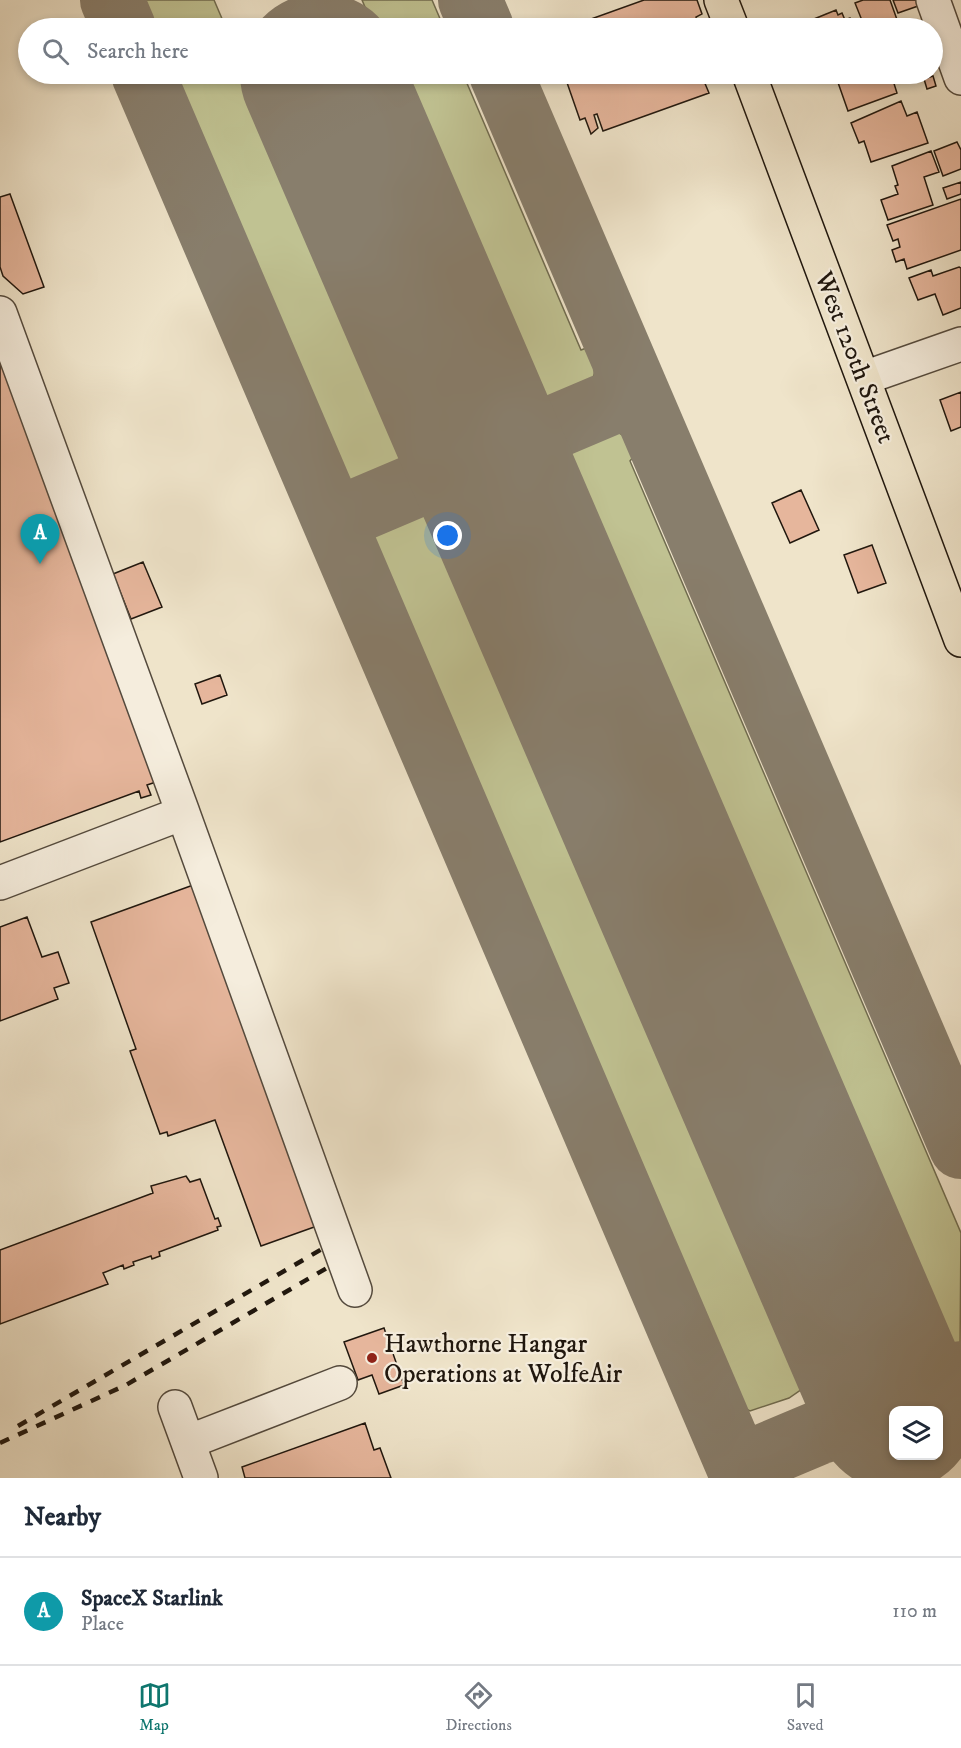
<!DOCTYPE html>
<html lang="en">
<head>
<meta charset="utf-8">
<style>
	:root { --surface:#fff; --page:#f2f2f3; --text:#1f2937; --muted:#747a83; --line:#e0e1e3; --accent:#0f766e }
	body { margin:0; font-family:"IM FELL DW Pica",serif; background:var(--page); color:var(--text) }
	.controls { position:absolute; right:18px; bottom:18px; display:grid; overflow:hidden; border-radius:12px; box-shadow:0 3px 9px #0003 }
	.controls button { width:54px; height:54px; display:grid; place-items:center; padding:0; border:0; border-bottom:2px solid var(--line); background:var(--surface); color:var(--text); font:30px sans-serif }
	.you { position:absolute; left:448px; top:536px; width:21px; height:21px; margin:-15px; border:4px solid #fff; border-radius:50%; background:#1a73e8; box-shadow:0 0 0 9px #1a73e833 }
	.badge { display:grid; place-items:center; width:39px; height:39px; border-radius:50%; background:var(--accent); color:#fff; font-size:20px; font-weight:700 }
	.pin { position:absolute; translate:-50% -50px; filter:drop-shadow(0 2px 3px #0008) }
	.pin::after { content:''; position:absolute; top:32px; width:21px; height:18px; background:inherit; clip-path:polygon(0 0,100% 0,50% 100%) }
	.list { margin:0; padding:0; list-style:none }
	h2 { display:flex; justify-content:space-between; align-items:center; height:78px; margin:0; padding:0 24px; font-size:26px }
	h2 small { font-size:20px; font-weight:400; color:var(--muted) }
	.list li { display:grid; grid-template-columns:39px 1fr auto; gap:18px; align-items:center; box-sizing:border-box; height:108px; padding:0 24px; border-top:2px solid var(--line) }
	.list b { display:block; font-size:22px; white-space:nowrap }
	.list p { margin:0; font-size:20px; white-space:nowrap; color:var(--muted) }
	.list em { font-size:20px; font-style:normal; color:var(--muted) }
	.icon { flex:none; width:33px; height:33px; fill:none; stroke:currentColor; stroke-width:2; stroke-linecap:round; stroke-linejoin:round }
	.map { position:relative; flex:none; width:961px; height:1478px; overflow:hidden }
	.search { position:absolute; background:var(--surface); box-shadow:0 3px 9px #0003; left:18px; right:18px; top:18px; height:66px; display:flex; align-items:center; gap:15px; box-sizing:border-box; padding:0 21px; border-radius:33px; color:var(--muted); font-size:22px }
	.sheet { height:186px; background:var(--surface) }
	nav { display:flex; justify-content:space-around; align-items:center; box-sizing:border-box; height:84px; border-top:2px solid var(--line); background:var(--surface); font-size:16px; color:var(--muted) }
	nav a { display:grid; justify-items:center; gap:3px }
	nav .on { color:var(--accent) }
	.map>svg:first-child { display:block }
	.green { fill:#c0c292; stroke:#706c50; stroke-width:1.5 }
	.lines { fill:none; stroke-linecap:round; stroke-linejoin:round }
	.taxiway { stroke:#887e6c; stroke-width:64 }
	.runway { stroke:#887e6c; stroke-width:162 }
	.building { fill:#e6b69c; stroke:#20170e; stroke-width:1.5 }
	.minor-casing { stroke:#544a3d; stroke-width:36 }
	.major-casing { stroke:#20170e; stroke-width:36 }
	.minor { stroke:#f5eddd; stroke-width:33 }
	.major { stroke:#efe4ca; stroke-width:33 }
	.rail { stroke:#20170e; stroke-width:4.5; stroke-dasharray:10 10; stroke-linecap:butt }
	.poi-dot { fill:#8f2418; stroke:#f5eddd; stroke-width:2 }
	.labels { text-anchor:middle; stroke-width:4.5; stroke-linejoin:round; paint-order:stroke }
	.street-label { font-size:26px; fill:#20170e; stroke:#f5eddd }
	.poi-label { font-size:26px; fill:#20170e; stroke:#f5eddd; text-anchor:start }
</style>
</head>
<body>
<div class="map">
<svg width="961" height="1478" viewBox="0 0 961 1478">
	<rect width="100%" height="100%" fill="#efe4ca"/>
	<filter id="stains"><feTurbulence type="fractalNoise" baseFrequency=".00333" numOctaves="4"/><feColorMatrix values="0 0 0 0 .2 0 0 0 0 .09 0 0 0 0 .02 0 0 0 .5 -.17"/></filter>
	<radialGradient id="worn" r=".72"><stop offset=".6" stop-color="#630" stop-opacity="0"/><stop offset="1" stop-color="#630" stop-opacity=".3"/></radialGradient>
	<path class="green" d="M135,0H214L226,28H147Z
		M362,0H432L444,28H374Z
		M166,74H245L405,450L404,461L397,468L355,485L339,476Z
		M393,74H463L581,350L589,347C603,375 592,386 568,398C550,406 525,417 516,392L527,387Z
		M609,430C624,432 630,441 636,454L630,461L961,1233L960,1351L944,1354L927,1347L925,1340L935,1336L564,470L552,474C546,443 586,435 609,430Z
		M417,511L431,515L440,524L801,1367L804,1378L802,1389L789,1398L750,1411L742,1407L733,1396L372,552L370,544L376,529Z"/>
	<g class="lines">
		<path class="taxiway" d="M112,0L124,28
			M470,0L482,28
			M143,74L743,1478
			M501,74L961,1147
			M437,476C463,456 467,429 460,397
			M514,522C502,475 500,450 549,429
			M342,539L347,520L356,511L613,402C627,391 627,378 624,362
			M824,1431C866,1413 870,1389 868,1346
			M748,1478L751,1467L761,1457L961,1373"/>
		<path class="runway" d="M321,74L896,1410"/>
	</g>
	<path class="building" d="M644,0H697L702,14L696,17L700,28H566Z
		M863,0H890L900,28H865L855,3Z
		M893,0H919L921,5L898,13Z
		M836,10L838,15L842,13L845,20L850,18L854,28H818L814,19Z
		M564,74H701L709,93L603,131L597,114L594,115L598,128L591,134L585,118L580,120Z
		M835,74H873L875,79L891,74L897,93L848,111Z
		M933,76L936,86L927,89L924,79Z
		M901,101L907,116L917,112L928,143L871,162L864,141L859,143L851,123Z
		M957,142L961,150V169L943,176L934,151Z
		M931,151L939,172L924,177L933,205L888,220L881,200L898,194L895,186L898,185L892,166Z
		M961,182V194L947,199L943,188Z
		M10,194L44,287L23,294L3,276L0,267V197Z
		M961,199V250L907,269L904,259L896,262L892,250L900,247L898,239L893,241L887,225Z
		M959,267L961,268V308L943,315L935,294L918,300L909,278L931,270L933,276Z
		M0,347L159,781L147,785L151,795L141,798L139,791L0,842Z
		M961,392V427L951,431L940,400Z
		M801,490L819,530L790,543L772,503Z
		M872,545L886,583L858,593L844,555Z
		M143,562L162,607L131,619L113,574Z
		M220,675L227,695L202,704L195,684Z
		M196,884L317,1226L261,1246L215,1120L168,1136L167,1132L160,1134L130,1051L136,1049L91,922Z
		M27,917L42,957L58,952L69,983L54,988L58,999L0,1021V927Z
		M186,1176L190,1182L200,1179L215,1219L218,1218L221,1226L217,1227L218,1230L159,1252L160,1256L152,1259L151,1256L133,1262L134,1265L124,1269L123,1265L103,1273L108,1284L0,1324V1250L153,1193L151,1186Z
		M384,1328L404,1385L379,1394L372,1375L358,1380L344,1342Z
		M365,1423L374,1450L380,1448L391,1478H245L242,1467Z"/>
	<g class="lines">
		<g class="minor-casing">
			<path id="minor" d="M933,0L961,78
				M0,313L183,813L0,883
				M864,378L961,344
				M183,813L355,1290
				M175,1407L201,1478
				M188,1442L340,1383"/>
		</g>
		<g class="major-casing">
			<path id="major" d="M721,0L732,28
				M749,74L961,640"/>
		</g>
		<use href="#minor" class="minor"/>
		<use href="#major" class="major"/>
		<path class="rail" d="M18,1426L322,1249
			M0,1443L126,1385L332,1265"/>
	</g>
	<circle class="poi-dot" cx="372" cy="1358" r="6"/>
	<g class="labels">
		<g class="street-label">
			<text transform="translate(856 357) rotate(69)" y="9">West 120th Street</text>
		</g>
		<g class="poi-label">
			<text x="384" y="1352">Hawthorne Hangar<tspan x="384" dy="30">Operations at WolfeAir</tspan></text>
		</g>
	</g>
	<rect width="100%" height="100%" filter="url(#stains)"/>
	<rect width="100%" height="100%" fill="url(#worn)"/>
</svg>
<div class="controls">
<button><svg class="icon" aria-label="layers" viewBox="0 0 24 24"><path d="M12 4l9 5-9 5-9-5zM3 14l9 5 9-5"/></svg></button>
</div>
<div class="you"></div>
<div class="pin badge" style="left:40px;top:564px;background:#0f9aa8">A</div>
<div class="search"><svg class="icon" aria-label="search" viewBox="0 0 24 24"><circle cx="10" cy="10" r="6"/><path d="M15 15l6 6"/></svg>Search here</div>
</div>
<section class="sheet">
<h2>Nearby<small></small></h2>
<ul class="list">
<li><span class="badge" style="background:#0f9aa8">A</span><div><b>SpaceX Starlink</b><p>Place</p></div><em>110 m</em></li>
</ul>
</section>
<nav>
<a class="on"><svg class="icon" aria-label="map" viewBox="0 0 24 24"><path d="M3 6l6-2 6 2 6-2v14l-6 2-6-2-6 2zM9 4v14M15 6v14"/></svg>Map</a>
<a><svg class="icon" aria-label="directions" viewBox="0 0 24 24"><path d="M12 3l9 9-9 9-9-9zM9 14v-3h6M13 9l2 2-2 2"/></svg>Directions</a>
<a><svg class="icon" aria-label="saved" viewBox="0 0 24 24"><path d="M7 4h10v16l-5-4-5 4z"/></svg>Saved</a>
</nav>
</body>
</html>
